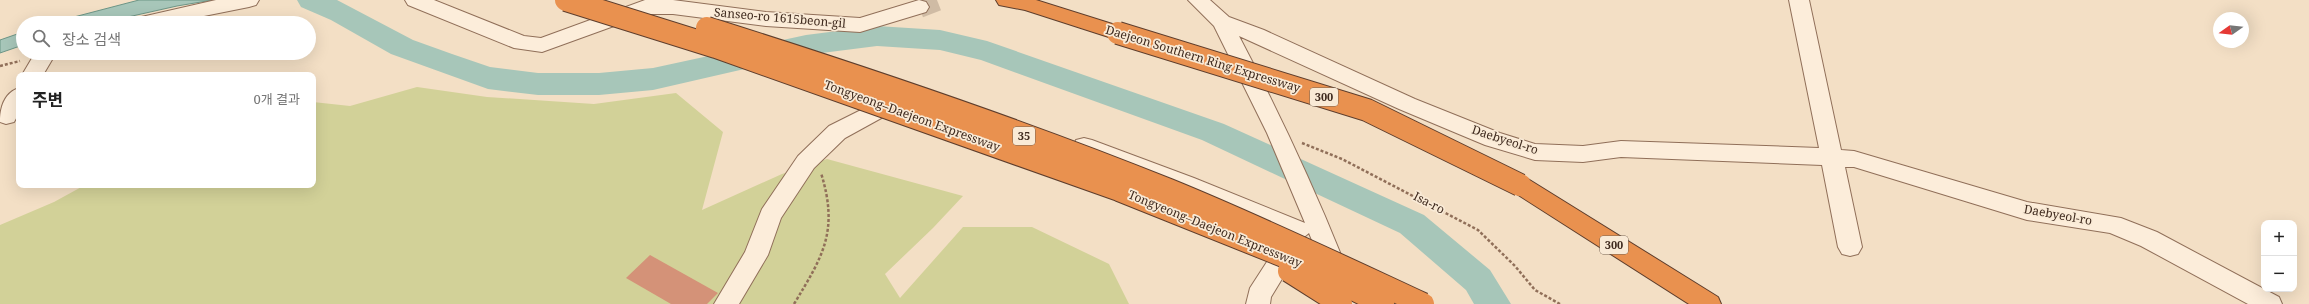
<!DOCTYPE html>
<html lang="ko">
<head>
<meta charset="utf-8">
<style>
	:root { --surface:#fff; --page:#f2f2f2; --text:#222; --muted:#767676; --line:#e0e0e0 }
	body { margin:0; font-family:"Noto Serif","Noto Sans KR",serif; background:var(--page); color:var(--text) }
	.controls { position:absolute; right:12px; bottom:12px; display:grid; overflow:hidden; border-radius:8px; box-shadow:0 4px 16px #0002 }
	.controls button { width:36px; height:36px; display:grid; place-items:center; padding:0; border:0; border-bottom:1px solid var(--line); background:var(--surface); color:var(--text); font:20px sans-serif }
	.compass { position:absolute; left:2213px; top:12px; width:36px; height:36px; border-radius:50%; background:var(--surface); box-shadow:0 4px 16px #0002; rotate:255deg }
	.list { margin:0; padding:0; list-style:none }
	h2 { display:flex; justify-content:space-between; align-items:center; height:52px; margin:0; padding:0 16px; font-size:17px }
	h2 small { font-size:13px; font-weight:400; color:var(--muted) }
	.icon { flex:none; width:22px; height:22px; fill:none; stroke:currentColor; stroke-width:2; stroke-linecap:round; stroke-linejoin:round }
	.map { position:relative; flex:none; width:2309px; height:304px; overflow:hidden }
	.search { position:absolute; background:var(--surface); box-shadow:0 4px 16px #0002; left:16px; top:16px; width:300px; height:44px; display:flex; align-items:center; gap:10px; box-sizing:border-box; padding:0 14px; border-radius:22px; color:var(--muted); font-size:15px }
	.panel { position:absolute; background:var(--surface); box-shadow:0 4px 16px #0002; left:16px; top:72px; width:300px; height:116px; border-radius:8px }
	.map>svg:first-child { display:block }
	.green { fill:#d2d198 }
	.water { fill:#a7c6b9; stroke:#6d9586 }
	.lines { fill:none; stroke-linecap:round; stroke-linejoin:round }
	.river { fill:#a7c6b9; fill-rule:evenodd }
	.building { fill:#d49278 }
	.minor-tunnel { stroke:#cfbba4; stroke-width:22; stroke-dasharray:22 11; stroke-linecap:butt }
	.minor-casing { stroke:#906f59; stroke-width:2 }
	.highway-casing { stroke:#5e3e2d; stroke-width:2 }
	.path { stroke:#906f59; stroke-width:2.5; stroke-dasharray:3 2; stroke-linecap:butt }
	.minor { fill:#fcedda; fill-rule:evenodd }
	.highway { fill:#e9914f; fill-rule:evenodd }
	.highway-bridge-casing { stroke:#5e3e2d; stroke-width:24; stroke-linecap:butt }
	.highway-bridge { stroke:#e9914f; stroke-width:22 }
	.labels { text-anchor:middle; stroke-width:3.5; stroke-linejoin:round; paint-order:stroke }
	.shield { fill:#f9ead6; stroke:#776455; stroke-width:1 }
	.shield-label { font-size:11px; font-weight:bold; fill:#3f2a1e }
	.street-label { font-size:12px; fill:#3f2a1e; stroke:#f9ead6 }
</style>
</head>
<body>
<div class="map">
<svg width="2309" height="304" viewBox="0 0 2309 304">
	<rect width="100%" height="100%" fill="#f3dfc5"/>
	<path class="green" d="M417,87L487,97L594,104L676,93L723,132L702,210L782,174L827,159L963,196L933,228L885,274L900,298L963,227H1032L1109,264L1129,304H0V225L54,202L85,185H313V102L350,106Z"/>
	<path class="water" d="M139,0H213L177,6L101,23H51Z
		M23,32V45L0,53V40Z"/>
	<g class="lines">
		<path class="river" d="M297,0H337L413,40L452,54L490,67L538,73H599L653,68L806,35L877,26L940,30L987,41L1224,124L1424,215L1490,270L1511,304H1474L1466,290L1400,233L1202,140L981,60L940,50L877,46L806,55L653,90L599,95H538L488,89L391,54L331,20L301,7Z"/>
	</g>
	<path class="building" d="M650,255L718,293L707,304H671L626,278Z"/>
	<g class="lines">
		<path class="minor-tunnel" d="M919,7L937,0"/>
		<g class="minor-casing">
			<path id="minor" d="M216,0H259L256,5L249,7L169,23H134L137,18Z
				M405,0H434L524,36L541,38L645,0H673L766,12L860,18L919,0L926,2L929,7L926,12L860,32L766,26L673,14H647L542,52L514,48L408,5Z
				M1188,0H1210L1229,17L1264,30L1415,99L1500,133L1535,144L1583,146L1621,141L1819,148L1789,0H1809L1841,150L1854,151L2027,202L2121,218L2157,232L2279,297L2282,304H2248L2141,246L2110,233L2027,220L1854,167H1845L1862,247L1858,254L1850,256L1842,254L1838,247L1822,165L1621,157L1583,162L1535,160L1485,145L1399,109L1239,36C1280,114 1317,193 1349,275L1345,282L1337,285L1329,282L1309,233L1303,238L1305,241L1271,297L1270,304H1246L1250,288L1285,234L1178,190L1076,152L1073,146L1076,140L1084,138L1092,140L1194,178L1305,223L1267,133L1214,26Z
				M35,53H56L43,75H22Z
				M19,88V113L14,122L6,124L0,122C0,108 4,93 19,88Z
				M897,92L905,95L908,100L905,105L845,138L814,168L781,218L768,255L739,304H714L745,252L762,209L798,156L829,126Z"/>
		</g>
		<g class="highway-casing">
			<path id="highway" d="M996,0H1036L1125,28L1128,33L1125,38L1118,40L1025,10L999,5Z
				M1520,176L1528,179L1718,297L1721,304H1689L1512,191L1509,185L1512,179Z"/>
		</g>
		<path class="path" d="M0,66L20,61
			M1302,143L1342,159L1478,230L1515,266L1535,290L1560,304
			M794,304C823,256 839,231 821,173"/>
		<use href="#minor" class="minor"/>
		<use href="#highway" class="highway"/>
		<g class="highway-bridge-casing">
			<path id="highway-bridge" d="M566,0L716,47L1119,190L1301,263L1383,304
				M707,28C863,77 1018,129 1169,190C1255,225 1339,265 1423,304
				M1118,33L1367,110L1520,185
				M1289,271L1341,304"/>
		</g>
		<use href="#highway-bridge" class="highway-bridge"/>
	</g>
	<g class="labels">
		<g class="shield">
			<rect x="1310" y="88" width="28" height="18" rx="3"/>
			<rect x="1013" y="127" width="22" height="18" rx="3"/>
			<rect x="1600" y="236" width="28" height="18" rx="3"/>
		</g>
		<g class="shield-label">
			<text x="1324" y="101">300</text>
			<text x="1024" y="140">35</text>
			<text x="1614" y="249">300</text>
		</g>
		<g class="street-label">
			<text transform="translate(780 18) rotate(5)" y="4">Sanseo-ro 1615beon-gil</text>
			<text transform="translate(1203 59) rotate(17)" y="4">Daejeon Southern Ring Expressway</text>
			<text transform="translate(912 116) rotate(20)" y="4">Tongyeong–Daejeon Expressway</text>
			<text transform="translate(1505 140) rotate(18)" y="4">Daebyeol-ro</text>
			<text transform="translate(1429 203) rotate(27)" y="4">Isa-ro</text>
			<text transform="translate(2058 215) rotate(10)" y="4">Daebyeol-ro</text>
			<text transform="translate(1215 229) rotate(22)" y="4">Tongyeong–Daejeon Expressway</text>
		</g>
	</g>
</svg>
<div class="controls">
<button>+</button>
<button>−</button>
</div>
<svg class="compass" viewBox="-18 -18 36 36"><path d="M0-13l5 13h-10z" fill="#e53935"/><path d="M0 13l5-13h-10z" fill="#767676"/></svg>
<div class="search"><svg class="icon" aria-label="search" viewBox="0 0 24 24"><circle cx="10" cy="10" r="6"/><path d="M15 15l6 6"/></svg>장소 검색</div>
<section class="panel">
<h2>주변<small>0개 결과</small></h2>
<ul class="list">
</ul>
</section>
</div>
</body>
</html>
